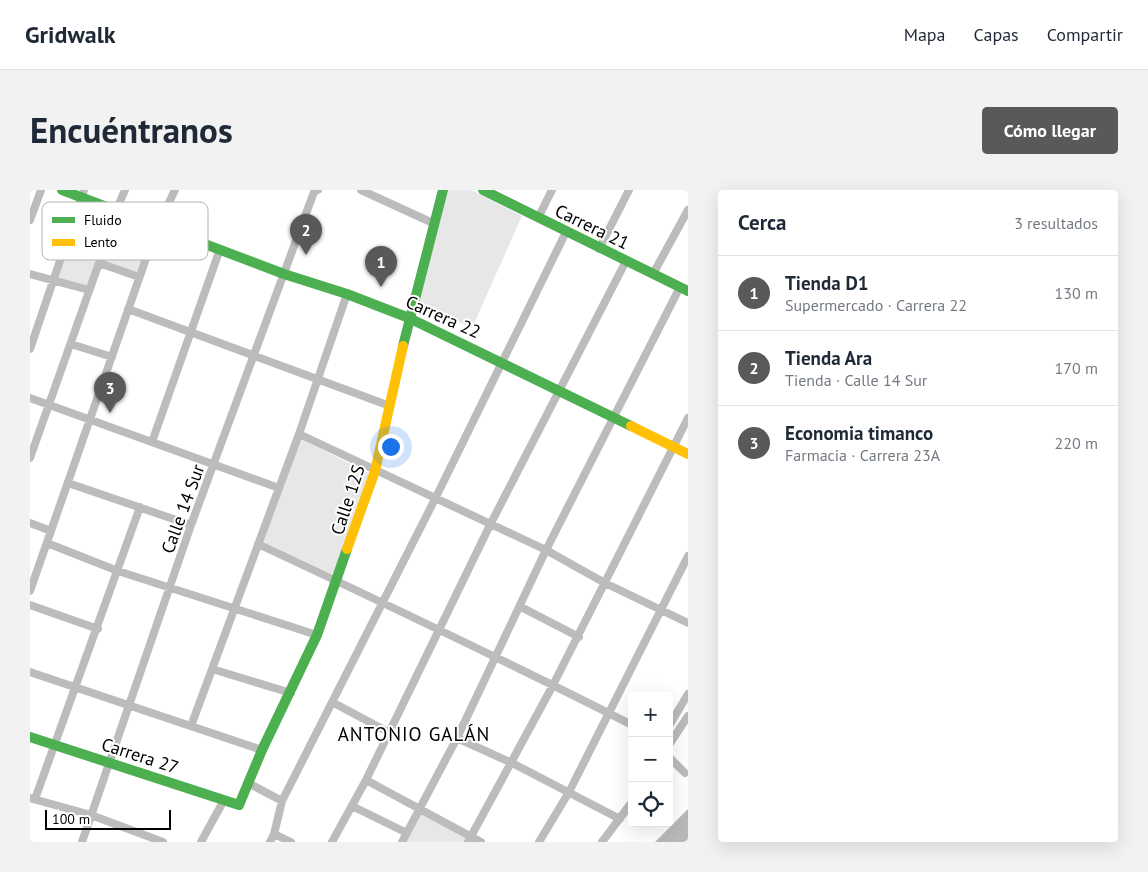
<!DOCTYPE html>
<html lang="es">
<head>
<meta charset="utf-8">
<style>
	:root { --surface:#fff; --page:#f2f2f3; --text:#1f2937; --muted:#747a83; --line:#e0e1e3; --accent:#595959 }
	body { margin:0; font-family:"PT Sans",sans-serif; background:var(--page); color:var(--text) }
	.controls { position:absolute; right:15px; bottom:15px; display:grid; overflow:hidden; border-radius:5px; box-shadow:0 5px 20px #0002 }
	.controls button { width:45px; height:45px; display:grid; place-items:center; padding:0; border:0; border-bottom:1px solid var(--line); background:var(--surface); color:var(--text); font:25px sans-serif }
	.scale { position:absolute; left:15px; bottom:12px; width:126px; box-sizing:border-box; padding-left:5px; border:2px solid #000; border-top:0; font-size:14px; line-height:18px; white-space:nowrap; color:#000; -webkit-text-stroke:4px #fff; paint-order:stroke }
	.you { position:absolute; left:360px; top:256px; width:18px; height:18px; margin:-12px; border:4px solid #fff; border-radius:50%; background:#1a73e8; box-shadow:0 0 0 8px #1a73e833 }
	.badge { display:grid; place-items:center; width:32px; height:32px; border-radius:50%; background:var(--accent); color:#fff; font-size:16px; font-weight:700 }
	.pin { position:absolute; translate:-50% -41px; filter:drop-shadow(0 1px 2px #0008) }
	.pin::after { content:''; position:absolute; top:26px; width:18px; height:15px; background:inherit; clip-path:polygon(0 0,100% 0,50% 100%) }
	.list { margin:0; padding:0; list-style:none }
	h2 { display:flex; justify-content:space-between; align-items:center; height:65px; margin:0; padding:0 20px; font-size:21px }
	h2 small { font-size:16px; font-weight:400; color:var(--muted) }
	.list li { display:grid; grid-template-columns:32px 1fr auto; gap:15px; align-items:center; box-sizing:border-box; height:75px; padding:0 20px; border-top:1px solid var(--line) }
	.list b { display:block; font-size:19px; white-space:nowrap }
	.list p { margin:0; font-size:16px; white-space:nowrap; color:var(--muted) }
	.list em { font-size:16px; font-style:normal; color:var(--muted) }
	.icon { flex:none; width:28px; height:28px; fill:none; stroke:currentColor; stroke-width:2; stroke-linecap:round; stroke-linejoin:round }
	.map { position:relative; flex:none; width:658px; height:652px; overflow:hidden; border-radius:5px }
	header { display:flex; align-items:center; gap:30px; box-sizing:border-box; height:70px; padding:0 25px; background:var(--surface); border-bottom:1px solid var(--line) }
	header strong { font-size:24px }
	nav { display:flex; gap:28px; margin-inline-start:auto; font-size:18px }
	.intro { display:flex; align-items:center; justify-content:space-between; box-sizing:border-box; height:120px; padding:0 30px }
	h1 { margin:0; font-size:35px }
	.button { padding:12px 22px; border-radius:5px; background:var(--accent); color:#fff; font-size:18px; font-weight:700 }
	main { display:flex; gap:30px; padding:0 30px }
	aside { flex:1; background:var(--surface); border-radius:5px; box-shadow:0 5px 20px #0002 }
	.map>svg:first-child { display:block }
	.green { fill:#e7e7e7 }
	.water { fill:#b9b9b9 }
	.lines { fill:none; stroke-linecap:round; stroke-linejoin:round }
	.street { stroke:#bcbcbc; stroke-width:8 }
	.fast { stroke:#4caf50; stroke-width:10 }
	.slow { stroke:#ffc107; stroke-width:10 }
	.labels { text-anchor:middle; stroke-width:4; stroke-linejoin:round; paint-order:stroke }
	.street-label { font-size:18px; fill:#000; stroke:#fff }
	.neighbourhood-label { font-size:19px; letter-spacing:1px; fill:#000; stroke:#fff }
	.key { fill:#fff; stroke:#b2b2b2; stroke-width:1 }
	.key-label { font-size:14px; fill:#000 }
</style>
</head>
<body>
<header>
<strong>Gridwalk</strong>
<nav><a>Mapa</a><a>Capas</a><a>Compartir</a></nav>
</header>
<div class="intro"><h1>Encuéntranos</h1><a class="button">Cómo llegar</a></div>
<main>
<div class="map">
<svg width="658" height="652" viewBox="0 0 658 652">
	<rect width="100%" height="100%" fill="#fff"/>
	<path class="green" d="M419,0H441L492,26L442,138L387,113L415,7Z
		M52,9L124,38L108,85L69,70L58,97L25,89Z
		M270,249L341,284L306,386L233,352Z
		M389,619L440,647L438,652H372Z"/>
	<path class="water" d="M658,619V652H625Z"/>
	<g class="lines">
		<path class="street" d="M331,0L405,34
			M86,21L95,0
			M508,28L522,0
			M0,30L11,0
			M569,59L599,0
			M0,84L59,100
			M623,84L658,20
			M98,119L360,216
			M41,154L82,167
			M0,159L54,0
			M0,208L249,298
			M269,244L516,360L575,393L658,433
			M122,252L190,59
			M0,268L69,73L109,87
			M38,293L161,335
			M0,333L21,341
			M17,353L88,381L287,445
			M228,354C354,413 478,472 602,535
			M0,401L127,37L145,0
			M0,415L68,439
			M491,417L549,447
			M182,479L261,503
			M0,482L232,560
			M302,512L360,543
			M161,536L269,244L317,104
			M639,536L658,504
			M427,548L482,573L590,629
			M639,555L658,526
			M639,567L655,583
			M336,590L451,652
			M220,594L252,611
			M0,608L61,625L133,652
			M5,609L110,317
			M322,616L377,643
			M244,644L261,652
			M52,652L161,335L284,2L288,0
			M171,652L194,610
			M240,652L244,644L252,611L405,309L536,42
			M302,652L336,590L460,335L596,71
			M372,652L427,548L516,360L650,97
			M438,652L522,497L658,228
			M509,652L539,602L658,366
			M572,652L602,612"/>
		<path class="fast" d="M32,0L254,84L317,104L379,128L601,236
			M453,0L658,101
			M373,156L413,0
			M0,547L209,615L232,560L287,445L317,359"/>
		<path class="slow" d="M601,236L658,264
			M317,359L345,281L373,156"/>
	</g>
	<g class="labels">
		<g class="street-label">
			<text transform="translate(562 37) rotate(26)" y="6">Carrera 21</text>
			<text transform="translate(413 127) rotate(24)" y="6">Carrera 22</text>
			<text transform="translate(318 310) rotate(-72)" y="6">Calle 12S</text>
			<text transform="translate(153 319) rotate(-70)" y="6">Calle 14 Sur</text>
			<text transform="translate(110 566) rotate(18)" y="6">Carrera 27</text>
		</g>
		<g class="neighbourhood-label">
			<text x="384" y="551">ANTONIO GALÁN</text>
		</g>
	</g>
	<rect x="12" y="12" width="166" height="58" rx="8" class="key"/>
	<rect x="22" y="27" width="23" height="6" fill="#4caf50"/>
	<rect x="22" y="49" width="23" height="7" fill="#ffc107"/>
	<g class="key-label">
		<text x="54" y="35">Fluido</text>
		<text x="54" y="57">Lento</text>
	</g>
</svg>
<div class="controls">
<button>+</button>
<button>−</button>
<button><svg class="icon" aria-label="locate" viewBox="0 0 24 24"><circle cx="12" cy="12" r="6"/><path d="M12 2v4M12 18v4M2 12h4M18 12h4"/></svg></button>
</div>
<div class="scale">100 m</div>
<div class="you"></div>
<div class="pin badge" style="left:351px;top:97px">1</div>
<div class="pin badge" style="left:276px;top:65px">2</div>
<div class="pin badge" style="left:80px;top:223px">3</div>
</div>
<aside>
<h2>Cerca<small>3 resultados</small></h2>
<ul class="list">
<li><span class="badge">1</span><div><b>Tienda D1</b><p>Supermercado · Carrera 22</p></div><em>130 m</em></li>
<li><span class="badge">2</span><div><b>Tienda Ara</b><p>Tienda · Calle 14 Sur</p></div><em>170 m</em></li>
<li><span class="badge">3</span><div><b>Economia timanco</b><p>Farmacia · Carrera 23A</p></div><em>220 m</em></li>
</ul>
</aside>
</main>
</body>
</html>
